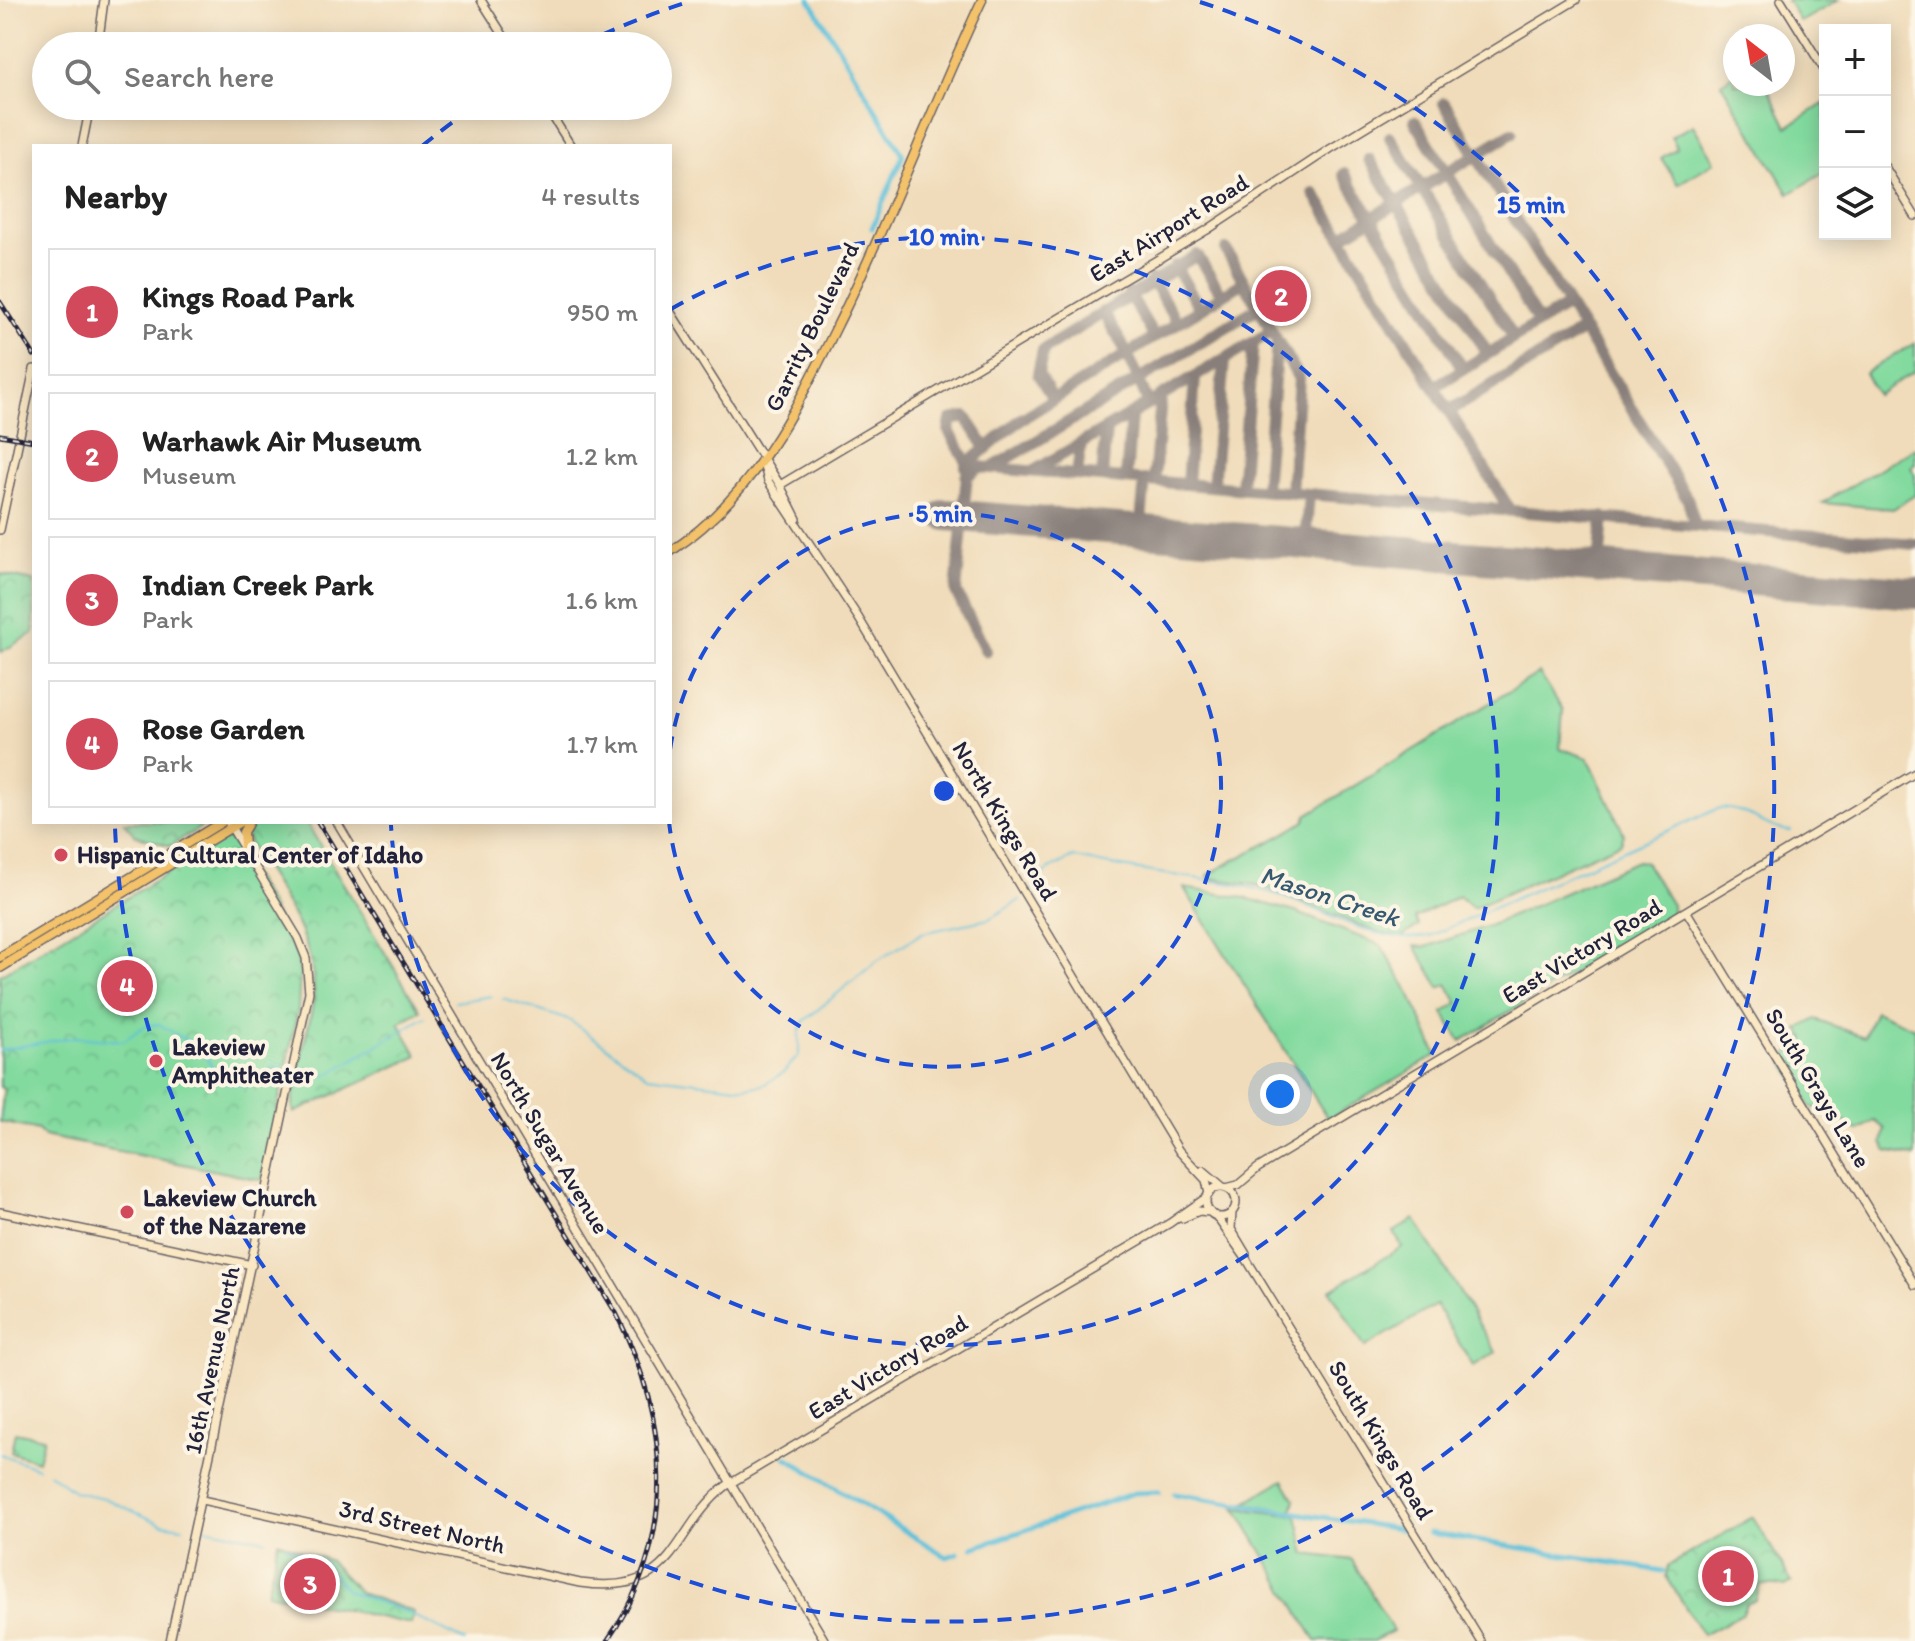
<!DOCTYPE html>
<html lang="en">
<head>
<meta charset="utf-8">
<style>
	:root { --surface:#fff; --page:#f6f6f6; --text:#222; --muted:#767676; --line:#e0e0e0; --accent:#d1495b }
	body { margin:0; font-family:Itim,sans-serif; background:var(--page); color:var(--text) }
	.controls { position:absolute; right:24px; top:24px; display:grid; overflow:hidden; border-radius:0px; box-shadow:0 4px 20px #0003 }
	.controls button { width:72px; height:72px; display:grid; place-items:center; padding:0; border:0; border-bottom:2px solid var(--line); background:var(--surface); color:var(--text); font:40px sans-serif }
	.compass { position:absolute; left:1723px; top:24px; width:72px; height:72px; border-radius:50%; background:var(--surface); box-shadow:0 4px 20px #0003; rotate:329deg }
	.you { position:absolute; left:1280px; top:1094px; width:28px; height:28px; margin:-20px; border:6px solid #fff; border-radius:50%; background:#1a73e8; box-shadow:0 0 0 12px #1a73e833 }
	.badge { display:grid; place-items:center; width:52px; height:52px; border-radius:50%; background:var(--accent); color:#fff; font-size:26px; font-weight:700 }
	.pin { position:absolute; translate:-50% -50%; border:4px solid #fff; box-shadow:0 2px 8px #0006 }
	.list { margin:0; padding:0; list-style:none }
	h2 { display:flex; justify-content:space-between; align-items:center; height:104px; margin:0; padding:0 32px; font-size:34px }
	h2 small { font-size:26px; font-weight:400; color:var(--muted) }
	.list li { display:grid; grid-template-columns:52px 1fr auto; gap:24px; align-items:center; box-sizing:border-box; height:128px; margin:0 16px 16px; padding:0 16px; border:2px solid var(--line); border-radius:0px }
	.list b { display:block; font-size:30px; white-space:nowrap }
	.list p { margin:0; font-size:26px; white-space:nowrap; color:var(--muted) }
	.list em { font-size:26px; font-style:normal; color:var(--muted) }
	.icon { flex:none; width:44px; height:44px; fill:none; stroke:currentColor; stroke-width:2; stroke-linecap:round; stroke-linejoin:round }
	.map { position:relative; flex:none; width:1915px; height:1641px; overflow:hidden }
	.search { position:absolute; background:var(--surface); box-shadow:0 4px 20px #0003; left:32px; top:32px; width:640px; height:88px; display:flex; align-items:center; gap:20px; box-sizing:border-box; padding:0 28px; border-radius:44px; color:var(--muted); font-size:30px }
	.panel { position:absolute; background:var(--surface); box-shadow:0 4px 20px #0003; left:32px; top:144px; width:640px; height:680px; border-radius:0px }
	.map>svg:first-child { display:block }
	.green { fill:#82da9f; stroke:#527e6d; stroke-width:2 }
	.park { fill:url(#park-crowns); stroke:#527e6d; stroke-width:2 }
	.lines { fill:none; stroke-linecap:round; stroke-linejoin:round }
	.stream { stroke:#5bbfd9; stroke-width:2 }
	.canal { stroke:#5bbfd9; stroke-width:5 }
	.taxiway { stroke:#897f7a; stroke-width:12 }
	.runway { stroke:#897f7a; stroke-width:32 }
	.secondary-casing { stroke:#6a6367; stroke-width:10 }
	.primary-casing { stroke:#6a6367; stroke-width:11 }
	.secondary { stroke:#fae7c3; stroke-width:7 }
	.primary { stroke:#f3c26a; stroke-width:8 }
	.rail-casing { stroke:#22223b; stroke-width:5 }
	.rail { stroke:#fcf5e5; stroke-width:2; stroke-dasharray:6; stroke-linecap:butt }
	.ring { fill:none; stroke:#1d4ed8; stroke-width:4; stroke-dasharray:14 10 }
	.poi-dot { fill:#d1495b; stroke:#fcf5e5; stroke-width:3 }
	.labels { text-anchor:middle; stroke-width:8; stroke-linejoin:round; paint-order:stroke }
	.street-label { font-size:24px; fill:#22223b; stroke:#fcf5e5 }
	.poi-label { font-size:24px; font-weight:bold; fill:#22223b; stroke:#fcf5e5; text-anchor:start }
	.water-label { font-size:26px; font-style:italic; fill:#365972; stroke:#fcf5e5 }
	.centre { fill:#1d4ed8; stroke:#fcf5e5; stroke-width:4 }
	.ring-label { font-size:24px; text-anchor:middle; font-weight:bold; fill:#1d4ed8; stroke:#fcf5e5; stroke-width:8; stroke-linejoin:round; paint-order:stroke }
</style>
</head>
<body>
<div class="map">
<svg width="1915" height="1641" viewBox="0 0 1915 1641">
	<defs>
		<pattern id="park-crowns" width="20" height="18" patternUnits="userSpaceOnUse" patternTransform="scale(2)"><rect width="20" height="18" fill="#82da9f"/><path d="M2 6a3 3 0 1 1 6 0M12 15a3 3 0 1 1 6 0" fill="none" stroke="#70bb8a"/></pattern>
	</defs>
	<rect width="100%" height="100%" fill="#fcf5e5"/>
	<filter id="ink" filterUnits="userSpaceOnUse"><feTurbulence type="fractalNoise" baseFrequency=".0125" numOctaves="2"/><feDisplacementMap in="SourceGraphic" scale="16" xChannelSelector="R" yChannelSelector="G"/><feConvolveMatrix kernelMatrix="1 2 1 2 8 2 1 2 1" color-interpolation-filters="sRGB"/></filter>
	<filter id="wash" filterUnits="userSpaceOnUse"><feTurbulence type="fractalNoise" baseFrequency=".006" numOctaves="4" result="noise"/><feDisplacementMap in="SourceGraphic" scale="32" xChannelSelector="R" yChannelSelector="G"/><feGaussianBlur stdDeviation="1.8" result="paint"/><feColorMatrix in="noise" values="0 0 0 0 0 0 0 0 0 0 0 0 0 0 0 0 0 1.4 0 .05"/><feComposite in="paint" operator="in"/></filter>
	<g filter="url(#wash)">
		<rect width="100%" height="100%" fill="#f0dcba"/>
		<path class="green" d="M1787,0H1839L1800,22Z
			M1735,74V84H1766L1787,127L1825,103V172L1789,194L1721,83Z
			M1693,125L1715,162L1678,184L1661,158L1677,148L1671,137Z
			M1915,343V371L1877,395L1865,373Z
			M1915,448V464L1911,467L1915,475V495L1893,509L1822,503Z
			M1539,673L1563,710L1560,748L1588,758L1624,834L1621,843L1473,908L1459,896L1415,918L1419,926L1401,937L1379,933L1263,886L1209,878L1208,875C1241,855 1273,842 1305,821L1307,815Z
			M1637,861L1645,862L1672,905V913L1461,1041L1443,1013L1458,1003L1447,984L1440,988L1415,946L1426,947L1491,925Z
			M1184,888L1245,898L1295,912L1381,945L1411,996L1437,1055L1328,1119Z
			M1875,1011L1915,1028V1157L1887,1151L1882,1143L1885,1129L1875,1121L1857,1131L1843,1120L1810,1106L1784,1062L1786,1055L1805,1039L1799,1029L1816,1019L1864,1037Z
			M1415,1219L1496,1352L1473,1366L1436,1305L1365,1347L1330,1290L1402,1247L1394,1232Z
			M1283,1480L1295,1500L1292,1511L1244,1503Z
			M1236,1508L1297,1516L1306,1554L1352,1560L1393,1631L1373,1641H1316Z"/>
		<path class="park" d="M0,574L34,581V633L1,652Z
			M124,822H209L170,846L135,835Z
			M255,822H306L420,1011L399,1023L418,1056L294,1113C287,1092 313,1023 314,994C316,936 276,890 249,843L246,831Z
			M225,838L231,840L271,907L297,956L300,973L298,1010L262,1180L44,1136L38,1130L0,1122L4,1089L0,1087V975Z
			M15,1432L44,1438L38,1461L11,1452Z
			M1753,1517L1792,1582L1785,1586L1760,1584L1756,1600L1746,1604L1742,1614L1703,1635L1666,1576L1668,1566Z
			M278,1541L330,1561L360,1593L414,1612L411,1624L267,1593Z"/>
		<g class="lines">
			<path class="stream" d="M1032,890L1048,870L1073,857C1135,873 1199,876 1261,890C1319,904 1368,946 1430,936L1717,809C1743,804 1765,830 1791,831
				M503,999L569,1020L648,1076L745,1088L763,1085L783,1073L799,1055V1033L804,1021L877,961L922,933L989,919L1020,900
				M455,1002L491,996
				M0,1050L74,1037L123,1041L145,1026L159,1024L199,1048L223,1081L244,1086L269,1082L274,1066L283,1065
				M303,1068L316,1077L329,1074L425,1017
				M0,1454L38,1468
				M49,1473L75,1492L104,1498L162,1524L183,1527
				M205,1528L266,1540
				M286,1546L324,1563L347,1591L404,1611L465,1641"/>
			<path class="canal" d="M810,0L903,155L872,228
				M786,1457L947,1557L958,1553
				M1174,1494L1405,1530
				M1429,1533L1663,1571
				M973,1548L1134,1493L1159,1492"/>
			<path class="taxiway" d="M1444,103L1688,500L1695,525
				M1415,121L1539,323
				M1390,137L1514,338
				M1369,159L1488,354
				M1344,174L1463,369
				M1314,193L1510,510
				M1341,237L1512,133
				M1226,250L1299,379L1291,492
				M1175,266L1200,309
				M1152,280L1177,322
				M1129,294L1154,336
				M1103,312L1125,349L1149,404
				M1434,387L1568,305
				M1053,399L1038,374L1043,350L1197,255L1222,295
				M1449,411L1583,330
				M966,468V460L949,431L951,420L966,417L986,448
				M992,468L1256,309
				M1034,471L1271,332
				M1077,475L1081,444
				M966,477L979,467L1915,544
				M1102,477L1106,430
				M1126,479L1131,415
				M1154,481L1161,398
				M1187,484L1195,378
				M1213,486L1224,361
				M1241,488L1253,343
				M1265,490L1277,343
				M1140,531L1145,480
				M1305,544L1309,494
				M1599,567L1603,517
				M986,651L956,592L968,464L1020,420L1241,284"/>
			<path class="runway" d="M946,515L1915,593"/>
		</g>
	</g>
	<g filter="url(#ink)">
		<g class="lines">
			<g class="secondary-casing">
				<path id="secondary" d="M481,0L510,46
					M1781,0L1825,71
					M98,46L104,0
					M546,106L571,146
					M82,146L90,106
					M1885,167L1915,216
					M670,311L780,485L797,519
					M763,462L768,481L858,617L1179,1151L1206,1180L1209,1194
					M780,485L1207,230L1330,149L1576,0
					M0,530L34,369
					M337,822C499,1095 660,1369 825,1641
					M1687,912L1915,1285
					M1203,1170L1223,1187
					M1206 1202a15 15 0 1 1 30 0a15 15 0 1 1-30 0Z
					M1226,1188L1238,1185L1258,1168L1915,773
					M0,1212L252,1265
					M1232,1212L1231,1229L1246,1254
					M1216,1216L1247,1260L1481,1641
					M1183,1218L1199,1211L1210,1212
					M202,1500L580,1583C680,1597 669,1531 726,1486L1170,1223L1207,1197
					M170,1641L309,992L306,958L298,938L228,822"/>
			</g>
			<g class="primary-casing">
				<path id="primary" d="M670,552C756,495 798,405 842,316C893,212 933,104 982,0
					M244,847L243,832L249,822
					M0,957L222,822
					M0,968L240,822"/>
			</g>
			<use href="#secondary" class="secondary"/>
			<use href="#primary" class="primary"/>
			<g class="rail-casing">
				<path id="rail" d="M0,302L34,355
					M0,435L34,441
					M318,822L616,1313C670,1420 679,1538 607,1641"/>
			</g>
			<use href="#rail" class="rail"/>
		</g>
	</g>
	<g class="ring">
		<path d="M670 750A277 277 0 1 1 669 822"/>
		<path d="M671 309A554 554 0 1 1 391 825"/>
		<path d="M422 146A830 830 0 0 1 474 107M580 45A830 830 0 0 1 688 2M1200 2A830 830 0 1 1 115 827"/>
	</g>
	<g class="poi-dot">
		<circle cx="61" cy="855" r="8"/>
		<circle cx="156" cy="1061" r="8"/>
		<circle cx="127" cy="1212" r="8"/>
	</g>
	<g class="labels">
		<g class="street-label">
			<text transform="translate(1169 228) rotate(-32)" y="8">East Airport Road</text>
			<text transform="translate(812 327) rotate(-64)" y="8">Garrity Boulevard</text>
			<text transform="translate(1005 821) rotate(59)" y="8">North Kings Road</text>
			<text transform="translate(1582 951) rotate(-31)" y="8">East Victory Road</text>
			<text transform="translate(1818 1088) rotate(59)" y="8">South Grays Lane</text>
			<text transform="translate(550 1143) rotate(59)" y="8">North Sugar Avenue</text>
			<text transform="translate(212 1360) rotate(-78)" y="8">16th Avenue North</text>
			<text transform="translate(888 1367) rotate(-31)" y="8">East Victory Road</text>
			<text transform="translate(1381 1440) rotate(59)" y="8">South Kings Road</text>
			<text transform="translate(422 1527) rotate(13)" y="8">3rd Street North</text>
		</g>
		<g class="poi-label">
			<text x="77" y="863">Hispanic Cultural Center of Idaho</text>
			<text x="172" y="1055">Lakeview<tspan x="172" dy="28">Amphitheater</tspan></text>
			<text x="143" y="1206">Lakeview Church<tspan x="143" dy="28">of the Nazarene</tspan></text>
		</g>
		<g class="water-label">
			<text transform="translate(1330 896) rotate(18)" y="9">Mason Creek</text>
		</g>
	</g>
	<circle cx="944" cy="791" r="12" class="centre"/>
	<g class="ring-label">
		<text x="1531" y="213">15 min</text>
		<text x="944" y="245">10 min</text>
		<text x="944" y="522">5 min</text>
	</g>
</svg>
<div class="controls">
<button>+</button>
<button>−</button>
<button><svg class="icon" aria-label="layers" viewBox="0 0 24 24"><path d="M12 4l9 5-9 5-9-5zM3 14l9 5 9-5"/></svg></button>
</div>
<svg class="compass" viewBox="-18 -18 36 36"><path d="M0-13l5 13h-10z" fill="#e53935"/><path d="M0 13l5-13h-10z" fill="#767676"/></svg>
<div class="you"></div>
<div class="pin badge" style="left:1728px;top:1576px">1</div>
<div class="pin badge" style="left:1281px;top:296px">2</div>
<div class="pin badge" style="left:310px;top:1584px">3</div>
<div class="pin badge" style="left:127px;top:986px">4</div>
<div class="search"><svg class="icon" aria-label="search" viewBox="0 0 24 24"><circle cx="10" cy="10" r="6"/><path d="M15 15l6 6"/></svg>Search here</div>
<section class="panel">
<h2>Nearby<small>4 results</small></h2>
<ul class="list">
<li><span class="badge">1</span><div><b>Kings Road Park</b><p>Park</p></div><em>950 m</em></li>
<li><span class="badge">2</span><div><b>Warhawk Air Museum</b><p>Museum</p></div><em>1.2 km</em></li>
<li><span class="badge">3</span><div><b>Indian Creek Park</b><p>Park</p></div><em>1.6 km</em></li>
<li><span class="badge">4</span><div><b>Rose Garden</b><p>Park</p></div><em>1.7 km</em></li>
</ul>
</section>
</div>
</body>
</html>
